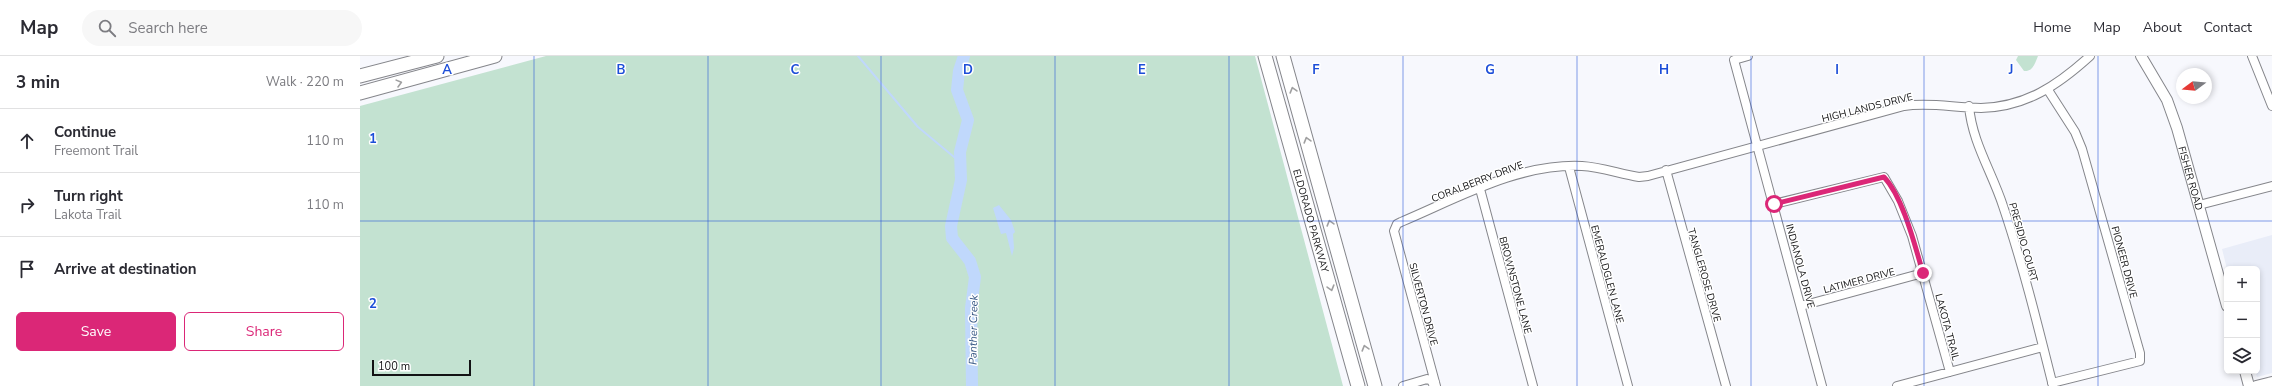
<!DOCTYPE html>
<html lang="en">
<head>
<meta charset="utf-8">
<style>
	:root { --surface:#fff; --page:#f7f7f7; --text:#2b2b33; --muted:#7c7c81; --line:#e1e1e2; --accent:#db2777 }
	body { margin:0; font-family:"Nunito Sans",sans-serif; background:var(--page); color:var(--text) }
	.controls { position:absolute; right:12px; bottom:12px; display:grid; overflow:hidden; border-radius:6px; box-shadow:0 2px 6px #0003 }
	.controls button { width:36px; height:36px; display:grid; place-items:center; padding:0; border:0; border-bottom:1px solid var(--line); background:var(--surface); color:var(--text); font:20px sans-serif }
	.compass { position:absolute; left:1816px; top:12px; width:36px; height:36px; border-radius:50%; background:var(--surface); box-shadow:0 2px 6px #0003; rotate:254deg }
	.scale { position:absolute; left:12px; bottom:10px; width:99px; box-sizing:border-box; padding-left:4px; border:2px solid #121214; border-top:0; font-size:11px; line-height:14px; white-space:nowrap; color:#121214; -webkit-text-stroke:3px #fff; paint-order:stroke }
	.stop { position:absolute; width:12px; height:12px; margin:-9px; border:3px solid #db2777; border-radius:50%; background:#fff }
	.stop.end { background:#db2777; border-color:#fff; box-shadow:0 1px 4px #0008 }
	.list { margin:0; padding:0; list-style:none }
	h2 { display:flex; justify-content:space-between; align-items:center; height:52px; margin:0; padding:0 16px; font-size:17px }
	h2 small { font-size:13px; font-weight:400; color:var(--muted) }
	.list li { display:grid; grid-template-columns:26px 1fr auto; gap:12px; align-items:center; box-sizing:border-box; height:64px; padding:0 16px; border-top:1px solid var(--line) }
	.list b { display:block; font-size:15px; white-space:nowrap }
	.list p { margin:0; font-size:13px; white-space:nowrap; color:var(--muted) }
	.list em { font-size:13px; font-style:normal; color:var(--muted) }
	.actions { display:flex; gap:8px; padding:12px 16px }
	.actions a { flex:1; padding:9px 0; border:1px solid var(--accent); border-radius:6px; text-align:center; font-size:14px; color:var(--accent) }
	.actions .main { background:var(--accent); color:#fff }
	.icon { flex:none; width:22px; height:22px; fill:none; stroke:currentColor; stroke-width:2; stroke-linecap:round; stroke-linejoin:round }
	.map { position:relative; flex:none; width:1912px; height:330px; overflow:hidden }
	header { display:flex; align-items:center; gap:24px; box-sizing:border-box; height:56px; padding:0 20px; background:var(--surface); border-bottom:1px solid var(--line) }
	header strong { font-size:19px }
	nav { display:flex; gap:22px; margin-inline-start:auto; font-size:14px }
	.search { width:280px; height:36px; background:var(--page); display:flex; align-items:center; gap:10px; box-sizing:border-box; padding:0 14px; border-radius:22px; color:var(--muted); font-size:15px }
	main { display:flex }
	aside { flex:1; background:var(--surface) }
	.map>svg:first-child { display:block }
	.built { fill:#e9edf8 }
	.green { fill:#c3e2d1 }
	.water { fill:#c0d8fc }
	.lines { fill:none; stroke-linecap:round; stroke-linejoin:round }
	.stream { stroke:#c0d8fc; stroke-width:2 }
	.river { stroke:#c0d8fc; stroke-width:12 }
	.minor-casing { stroke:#85868b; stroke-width:10 }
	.tertiary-casing { stroke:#85868b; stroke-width:12 }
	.primary-casing { stroke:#85868b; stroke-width:15 }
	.minor { stroke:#fff; stroke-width:8 }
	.tertiary { stroke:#fff; stroke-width:10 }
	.primary { stroke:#fff; stroke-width:13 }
	.oneway { stroke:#a0a0a1 }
	.route { stroke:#db2777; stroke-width:5 }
	.grid { fill:none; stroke:#1d4ed8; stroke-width:1; stroke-opacity:0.55 }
	.labels { text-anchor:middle; stroke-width:3; stroke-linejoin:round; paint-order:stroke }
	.street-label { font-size:10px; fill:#121214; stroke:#fff }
	.water-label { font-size:11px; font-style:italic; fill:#345583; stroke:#fff }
	.grid-label { font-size:13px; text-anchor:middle; font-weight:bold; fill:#1d4ed8; stroke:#fff; stroke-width:3; stroke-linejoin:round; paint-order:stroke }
</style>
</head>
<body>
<header>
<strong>Map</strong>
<div class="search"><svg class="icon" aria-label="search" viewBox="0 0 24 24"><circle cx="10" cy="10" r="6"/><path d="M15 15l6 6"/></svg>Search here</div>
<nav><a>Home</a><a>Map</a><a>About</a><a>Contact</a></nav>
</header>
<main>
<aside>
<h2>3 min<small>Walk · 220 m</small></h2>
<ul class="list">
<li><svg class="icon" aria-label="ahead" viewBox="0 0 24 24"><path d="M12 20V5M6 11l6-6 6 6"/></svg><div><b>Continue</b><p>Freemont Trail</p></div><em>110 m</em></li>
<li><svg class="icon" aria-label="right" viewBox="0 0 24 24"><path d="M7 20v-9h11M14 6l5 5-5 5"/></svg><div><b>Turn right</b><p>Lakota Trail</p></div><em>110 m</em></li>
<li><svg class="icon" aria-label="arrive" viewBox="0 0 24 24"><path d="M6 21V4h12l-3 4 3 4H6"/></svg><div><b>Arrive at destination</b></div></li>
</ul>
<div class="actions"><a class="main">Save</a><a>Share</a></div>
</aside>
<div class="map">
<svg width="1912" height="330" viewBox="0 0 1912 330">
	<rect width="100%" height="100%" fill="#f7f8fd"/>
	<path class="built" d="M1912,179V317L1897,321L1895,315H1897V213H1867L1862,193Z"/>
	<path class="green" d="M186,0H895L983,330H0V50Z
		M1658,0H1678C1675,7 1673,16 1664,15L1656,4Z"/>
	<path class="water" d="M639,149L651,164L655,176L653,178L654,192L652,200L646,177L641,178L633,152Z"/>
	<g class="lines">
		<path class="stream" d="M498,0L558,71L600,106"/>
		<path class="river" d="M604,0L599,15L597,34L608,64L600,96L601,124L591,170L592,182L610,205L615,221L611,252L612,330"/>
		<g class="minor-casing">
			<path id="minor" d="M1388,0L1374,4L1462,330
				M1892,0L1912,50
				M1688,34L1715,76L1722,93L1780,297V305L1692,327
				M1609,50C1612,86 1632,116 1643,150C1663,209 1678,270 1693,330
				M1209,111L1268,330
				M1306,114L1366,330
				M1120,133L1173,330
				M1414,148L1524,121L1538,145L1552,180L1590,316
				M1839,149L1912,130
				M1441,250L1563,217
				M1043,330L1067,323L1075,326L1073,328
				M1076,330L1034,175L1037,168L1041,166C1098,142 1159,107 1222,110C1241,111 1260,118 1279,121L1288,120L1544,50C1570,46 1595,52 1621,52C1666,51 1698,29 1730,0
				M1537,330L1683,291"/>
		</g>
		<g class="tertiary-casing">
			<g id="tertiary">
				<path id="s1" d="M1781,0L1807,44L1817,72L1867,250"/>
				<path d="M1885,315L1889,330"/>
				<path d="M1896,330L1912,326"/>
			</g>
		</g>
		<g class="primary-casing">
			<g id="primary">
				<path id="s2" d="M905,0L998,330"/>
				<path d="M923,0L1015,330"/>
				<path d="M0,20L77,0"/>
				<path d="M0,37L135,0"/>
			</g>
		</g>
		<use href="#minor" class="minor"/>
		<use href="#tertiary" class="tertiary"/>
		<use href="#primary" class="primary"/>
	</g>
	<defs><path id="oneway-chevron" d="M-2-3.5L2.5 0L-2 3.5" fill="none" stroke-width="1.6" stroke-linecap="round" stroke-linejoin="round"/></defs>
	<g class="oneway">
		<use href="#oneway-chevron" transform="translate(39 27) rotate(-15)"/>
		<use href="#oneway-chevron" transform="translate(933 34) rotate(-106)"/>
		<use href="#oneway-chevron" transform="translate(947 84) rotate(-106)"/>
		<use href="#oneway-chevron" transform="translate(970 167) rotate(-106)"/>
		<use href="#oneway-chevron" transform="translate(971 232) rotate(74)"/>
		<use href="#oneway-chevron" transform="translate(1005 292) rotate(-106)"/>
	</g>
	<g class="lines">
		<path class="route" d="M1414,148L1524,121C1543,141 1555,190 1563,217"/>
	</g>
	<path class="grid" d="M174,0V330M348,0V330M521,0V330M695,0V330M869,0V330M1043,0V330M1217,0V330M1391,0V330M1564,0V330M1738,0V330M0,165H1912"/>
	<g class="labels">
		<g class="street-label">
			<text transform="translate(1507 51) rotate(-14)" y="4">HIGH LANDS DRIVE</text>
			<text dy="4" stroke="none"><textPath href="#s1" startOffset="133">FISHER ROAD</textPath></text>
			<text transform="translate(1117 125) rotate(-21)" y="4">CORALBERRY DRIVE</text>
			<text dy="4" stroke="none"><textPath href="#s2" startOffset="171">ELDORADO PARKWAY</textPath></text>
			<text transform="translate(1664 186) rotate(74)" y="4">PRESIDIO COURT</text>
			<text transform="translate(1765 206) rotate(75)" y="4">PIONEER DRIVE</text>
			<text transform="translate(1441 210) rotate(75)" y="4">INDIANOLA DRIVE</text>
			<text transform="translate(1248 218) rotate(75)" y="4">EMERALDGLEN LANE</text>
			<text transform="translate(1345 219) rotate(74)" y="4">TANGLEROSE DRIVE</text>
			<text transform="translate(1499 224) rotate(-15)" y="4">LATIMER DRIVE</text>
			<text transform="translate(1156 229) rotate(75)" y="4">BROWNSTONE LANE</text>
			<text transform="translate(1064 248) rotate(75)" y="4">SILVERTON DRIVE</text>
			<text transform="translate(1588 271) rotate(75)" y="4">LAKOTA TRAIL</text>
		</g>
		<g class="water-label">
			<text transform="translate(613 274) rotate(-89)" y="4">Panther Creek</text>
		</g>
	</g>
	<g class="grid-label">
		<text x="87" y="18">A</text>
		<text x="261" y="18">B</text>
		<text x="435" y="18">C</text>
		<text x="608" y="18">D</text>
		<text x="782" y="18">E</text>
		<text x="956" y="18">F</text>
		<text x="1130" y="18">G</text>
		<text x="1304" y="18">H</text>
		<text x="1477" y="18">I</text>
		<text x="1651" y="18">J</text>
		<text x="13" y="87">1</text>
		<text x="13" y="252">2</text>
	</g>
</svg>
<div class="controls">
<button>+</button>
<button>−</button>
<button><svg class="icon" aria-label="layers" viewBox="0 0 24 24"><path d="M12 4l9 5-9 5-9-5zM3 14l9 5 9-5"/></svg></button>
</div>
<svg class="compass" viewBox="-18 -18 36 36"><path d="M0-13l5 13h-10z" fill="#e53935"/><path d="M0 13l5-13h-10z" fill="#7c7c81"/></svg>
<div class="scale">100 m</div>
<div class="stop" style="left:1414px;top:148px"></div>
<div class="stop end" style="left:1563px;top:217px"></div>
</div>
</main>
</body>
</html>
